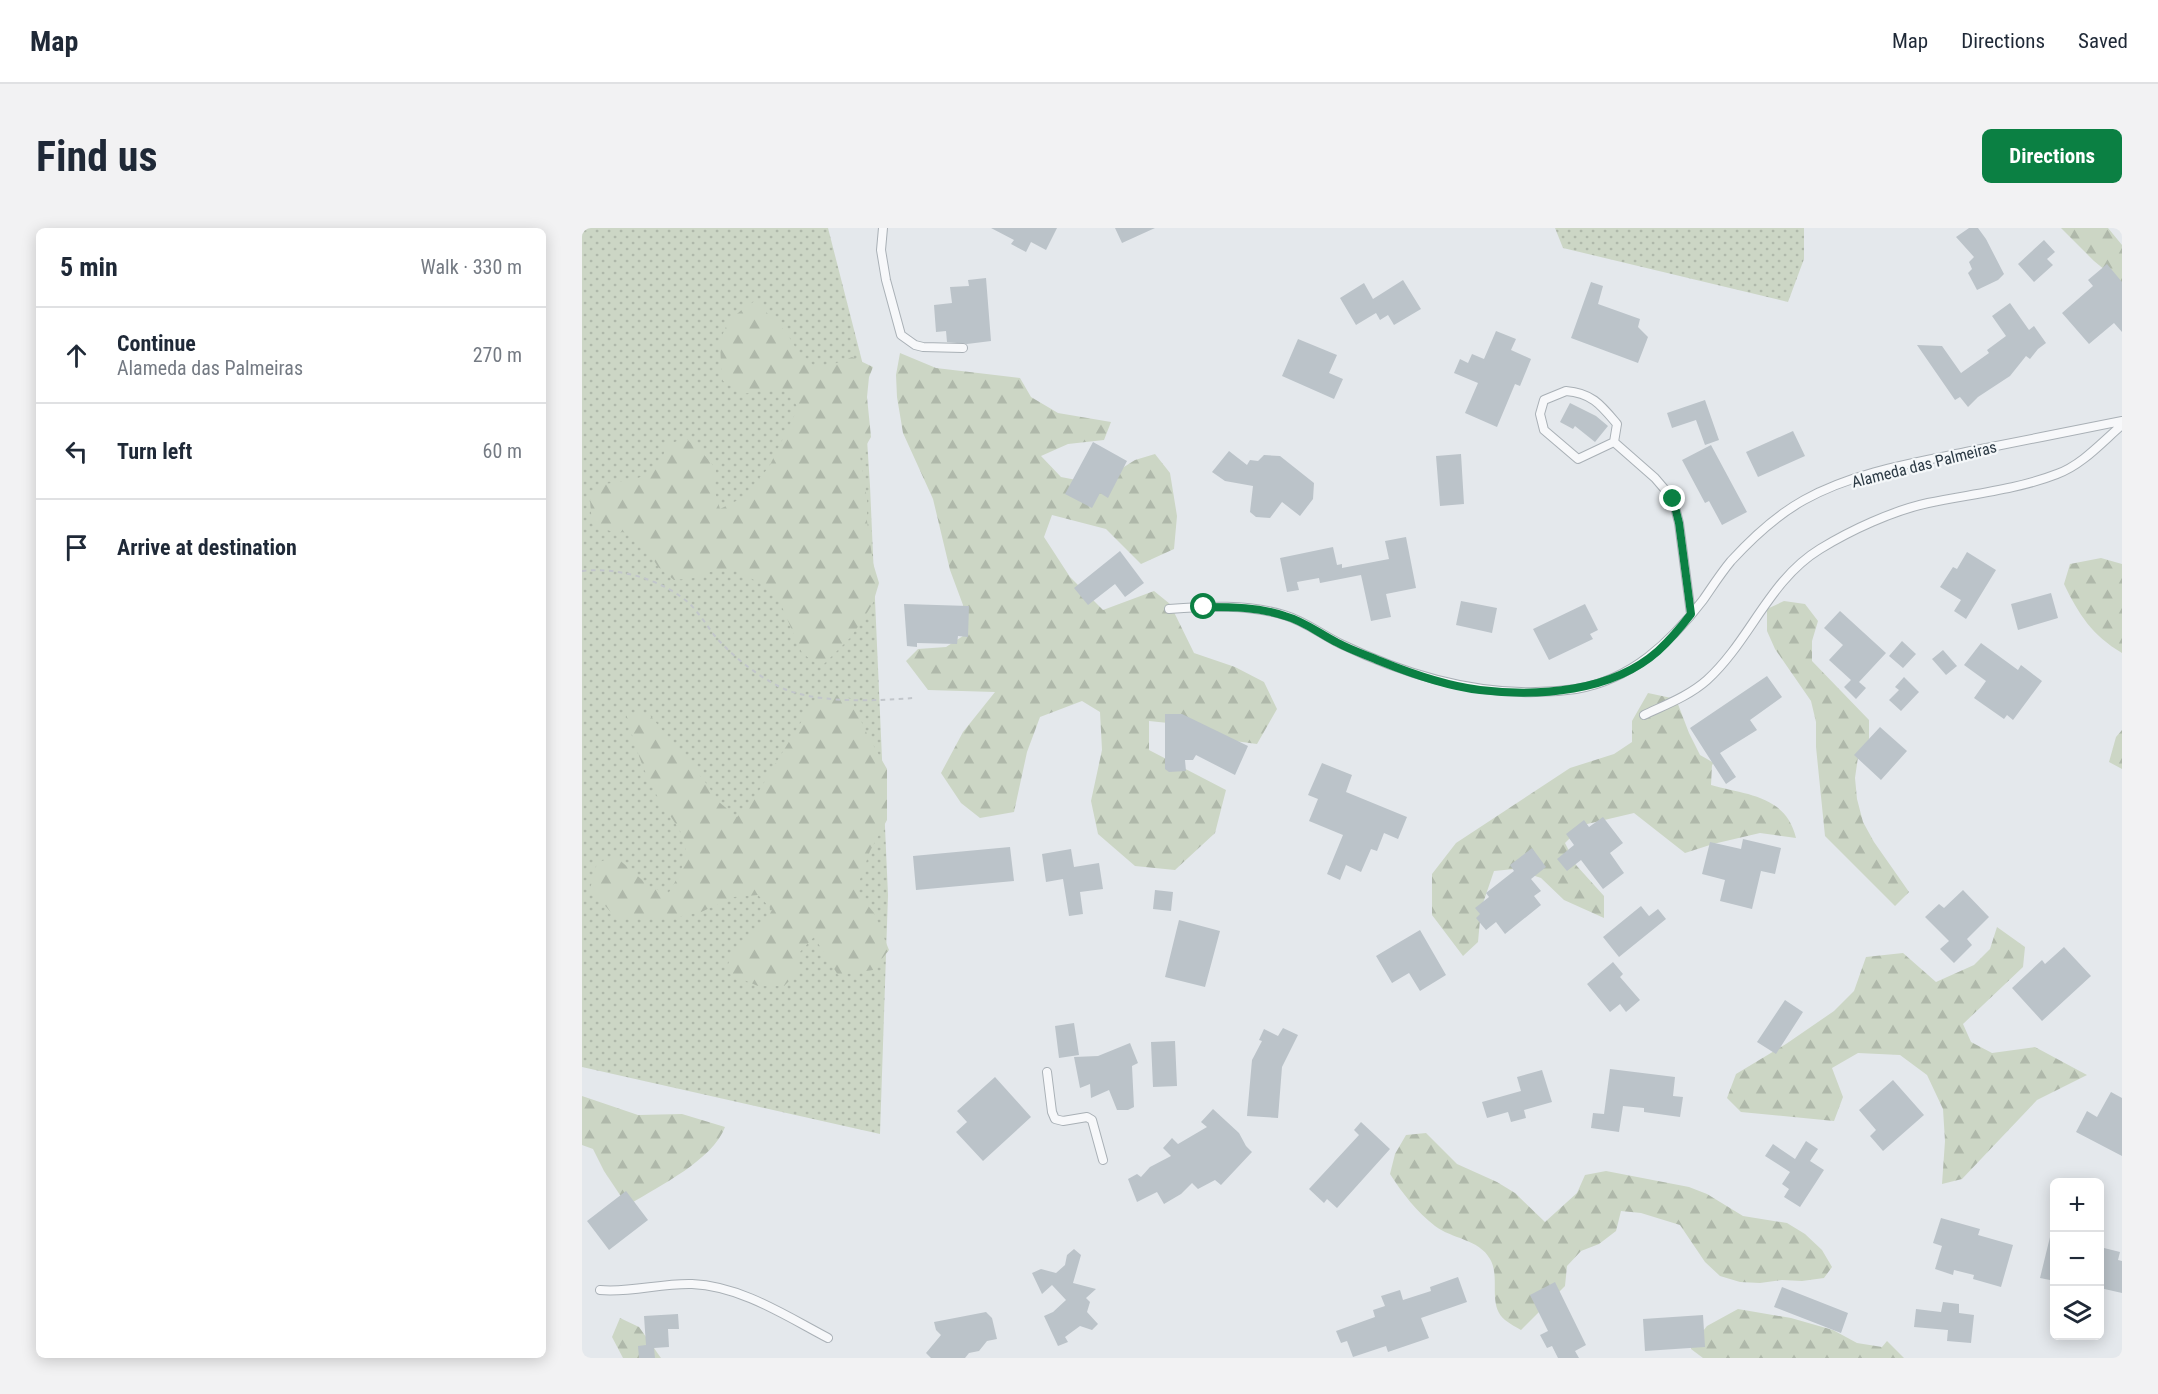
<!DOCTYPE html>
<html lang="en">
<head>
<meta charset="utf-8">
<style>
	:root { --surface:#fff; --page:#f2f2f3; --text:#1f2937; --muted:#747a83; --line:#e0e1e3; --accent:#0b8043 }
	body { margin:0; font-family:"Roboto Condensed",sans-serif; background:var(--page); color:var(--text) }
	.controls { position:absolute; right:18px; bottom:18px; display:grid; overflow:hidden; border-radius:9px; box-shadow:0 3px 15px #0003 }
	.controls button { width:54px; height:54px; display:grid; place-items:center; padding:0; border:0; border-bottom:2px solid var(--line); background:var(--surface); color:var(--text); font:30px sans-serif }
	.stop { position:absolute; width:18px; height:18px; margin:-14px; border:4px solid #0b8043; border-radius:50%; background:#fff }
	.stop.end { background:#0b8043; border-color:#fff; box-shadow:0 2px 6px #0008 }
	.list { margin:0; padding:0; list-style:none }
	h2 { display:flex; justify-content:space-between; align-items:center; height:78px; margin:0; padding:0 24px; font-size:26px }
	h2 small { font-size:20px; font-weight:400; color:var(--muted) }
	.list li { display:grid; grid-template-columns:39px 1fr auto; gap:18px; align-items:center; box-sizing:border-box; height:96px; padding:0 24px; border-top:2px solid var(--line) }
	.list b { display:block; font-size:22px; white-space:nowrap }
	.list p { margin:0; font-size:20px; white-space:nowrap; color:var(--muted) }
	.list em { font-size:20px; font-style:normal; color:var(--muted) }
	.icon { flex:none; width:33px; height:33px; fill:none; stroke:currentColor; stroke-width:2; stroke-linecap:round; stroke-linejoin:round }
	.map { position:relative; flex:none; width:1540px; height:1130px; overflow:hidden; border-radius:9px }
	header { display:flex; align-items:center; gap:36px; box-sizing:border-box; height:84px; padding:0 30px; background:var(--surface); border-bottom:2px solid var(--line) }
	header strong { font-size:28px }
	nav { display:flex; gap:33px; margin-inline-start:auto; font-size:21px }
	.intro { display:flex; align-items:center; justify-content:space-between; box-sizing:border-box; height:144px; padding:0 36px }
	h1 { margin:0; font-size:42px }
	.button { padding:15px 27px; border-radius:9px; background:var(--accent); color:#fff; font-size:21px; font-weight:700 }
	main { display:flex; gap:36px; padding:0 36px }
	aside { flex:1; background:var(--surface); border-radius:9px; box-shadow:0 3px 15px #0003 }
	.map>svg:first-child { display:block }
	.grass { fill:url(#grass-dots) }
	.forest { fill:url(#forest-firs) }
	.building { fill:#bbc3c9 }
	.lines { fill:none; stroke-linecap:round; stroke-linejoin:round }
	.lane-casing { stroke:#a9b0b6; stroke-width:10 }
	.path { stroke:#c2c6cb; stroke-width:2; stroke-dasharray:4.5 4.5; stroke-linecap:butt }
	.lane { stroke:#f7f8fa; stroke-width:8 }
	.route { stroke:#0b8043; stroke-width:8 }
	.labels { text-anchor:middle; stroke-width:4.5; stroke-linejoin:round; paint-order:stroke }
	.street-label { font-size:16px; fill:#2b3944; stroke:#f4f7f9 }
</style>
</head>
<body>
<header>
<strong>Map</strong>
<nav><a>Map</a><a>Directions</a><a>Saved</a></nav>
</header>
<div class="intro"><h1>Find us</h1><a class="button">Directions</a></div>
<main>
<aside>
<h2>5 min<small>Walk · 330 m</small></h2>
<ul class="list">
<li><svg class="icon" aria-label="ahead" viewBox="0 0 24 24"><path d="M12 20V5M6 11l6-6 6 6"/></svg><div><b>Continue</b><p>Alameda das Palmeiras</p></div><em>270 m</em></li>
<li><svg class="icon" aria-label="left" viewBox="0 0 24 24"><path d="M17 20v-9H6M10 6l-5 5 5 5"/></svg><div><b>Turn left</b></div><em>60 m</em></li>
<li><svg class="icon" aria-label="arrive" viewBox="0 0 24 24"><path d="M6 21V4h12l-3 4 3 4H6"/></svg><div><b>Arrive at destination</b></div></li>
</ul>
</aside>
<div class="map">
<svg width="1540" height="1130" viewBox="0 0 1540 1130">
	<defs>
		<pattern id="grass-dots" width="8" height="8" patternUnits="userSpaceOnUse" patternTransform="scale(1.5)"><rect width="8" height="8" fill="#ccd6c5"/><path d="M2 2h.1M6 6h.1" fill="none" stroke="#afb8aa" stroke-width="1.8" stroke-linecap="round"/></pattern>
		<pattern id="forest-firs" width="22" height="20" patternUnits="userSpaceOnUse" patternTransform="scale(1.5)"><rect width="22" height="20" fill="#ccd6c5"/><path d="M5 1l3.5 6h-7zM16 11l3.5 6h-7z" fill="#afb8aa"/></pattern>
	</defs>
	<rect width="100%" height="100%" fill="#e4e8ec"/>
	<path class="grass" d="M0,0H246L280,133L288,258L306,667L298,906L0,839Z
		M973,0H1222V31L1206,74L981,20Z"/>
	<path class="forest" d="M1479,0H1526L1540,17V56L1512,33Z
		M173,73L204,104L215,122L232,138L252,136L270,129L291,139L287,149L285,169L289,209L278,228L285,271V293L291,335L297,355L291,375L280,393L268,410L239,439L220,425L200,379L189,361L151,341L131,343L112,350L92,352L76,339L65,321L49,305L28,303L10,296L8,272L21,256C40,254 66,252 78,235C81,230 82,223 85,217L103,210L119,223L134,241L132,261L138,281L160,270L187,239L216,180L205,162H183L161,166L141,153C136,112 135,96 173,73Z
		M318,125L354,140L438,150L449,169L476,185L529,194L522,212L486,216L459,228L479,249L515,256L553,232L573,226L588,245L595,288L592,321L559,336L524,301L470,287L462,309L488,349L521,382L572,363L588,376L612,425L653,439L682,454L695,481L675,516L645,512L596,496L567,493V522L644,562L633,605L593,642L553,638L516,606L509,573L520,522L518,484L500,473L458,489L445,524L432,584L398,590L379,575L359,545L381,504L413,464L346,462L324,433L336,421L364,419L384,406L381,377L368,342L351,271L321,205L315,169L314,147Z
		M1519,330L1540,336V425C1510,407 1497,387 1482,356L1488,336Z
		M1202,373L1223,376L1236,393L1230,413V433L1287,492V511L1276,529L1273,550L1275,571L1281,594L1292,614L1327,664L1313,678L1243,608L1234,519V494L1229,473L1193,421L1185,403V381Z
		M1066,465L1094,471L1107,505L1118,527L1132,535L1130,537L1129,557C1164,567 1204,567 1214,610L1178,605L1131,616L1103,625L1052,585L1001,597L983,615L994,637L1022,668V690L982,672L959,650L932,641L912,643L899,681L896,714L881,728L850,687V646L874,615L988,540L1032,526L1050,514V493Z
		M255,466L269,471L286,508L305,541V592L288,623L274,663L292,685L307,722L291,742L256,747L232,709L218,724L216,744L202,758H176L143,744L150,726L180,700L190,682L176,667L152,669L119,684L86,691L34,690L8,661L15,635L33,628L68,659L86,666C94,653 102,639 104,624C105,609 92,594 85,583C64,554 53,519 44,486L66,485L124,555L137,574L155,589L170,574L235,468Z
		M1540,502V541L1527,534L1534,509Z
		M1415,699L1443,719L1441,739L1381,796L1389,814L1410,825L1453,819L1505,847L1455,872L1380,951L1360,956L1363,913L1361,881L1345,847L1318,827L1276,825L1250,840L1261,869L1252,893L1159,884L1145,870L1154,846L1204,816L1252,783L1272,763L1284,729L1321,725L1354,754L1392,737L1408,721Z
		M0,868L56,887L100,886L143,899C131,932 77,958 48,976H44L22,943L11,921L0,917Z
		M844,905L875,936L915,954L933,965L963,994L995,965L1003,947L1024,943L1107,959L1125,966L1161,988L1205,995L1223,1006L1240,1022L1250,1039L1242,1050L1220,1053L1200,1052L1178,1055L1158,1054L1138,1048L1123,1034L1098,997L1059,985L1039,983L1034,1003L1017,1016L999,1023L985,1038L983,1058L939,1102C934,1099 928,1096 923,1092C905,1077 919,1050 908,1031C897,1011 870,1011 853,998C835,984 820,965 808,946L813,926L824,907Z
		M1156,1081L1209,1090L1251,1102L1275,1115L1300,1119L1305,1113L1322,1130H1121L1109,1121V1118L1125,1098Z
		M38,1090L57,1099L79,1130H41L30,1109Z"/>
	<path class="building" d="M409,0H475L464,22L449,14L444,24L429,16L432,12Z
		M533,0H573L540,15Z
		M1387,0H1396L1404,11L1422,46L1416,52L1395,62L1386,45L1390,41L1387,34L1392,29L1374,9Z
		M1462,12L1473,24L1465,31L1471,37L1452,54L1436,36Z
		M1525,36L1540,54V104L1532,95L1507,116L1480,85L1511,58L1506,52Z
		M404,50L409,113L385,116L365,114L364,103L354,104L352,77L370,75L368,59L387,58L386,52Z
		M821,52L839,81L812,97L806,87L798,92L794,85L774,97L758,70L782,55L791,71Z
		M1009,54L1021,58L1016,76L1058,91L1056,99L1066,109L1056,135L989,110Z
		M1428,75L1447,102L1452,98L1464,115L1456,121L1448,131L1444,128L1428,148L1396,169L1386,179L1378,169L1373,172L1335,117L1360,118L1379,145L1407,125L1405,122L1424,108L1410,88Z
		M914,103L934,111L929,122L949,131L938,158L933,156L915,199L883,185L896,155L872,145L878,131L886,135L890,126L902,131Z
		M716,111L755,127L747,145L761,151L752,171L700,148Z
		M1123,172L1137,212L1123,217L1114,192L1090,200L1085,185Z
		M988,175L1014,188L1026,198L1013,214L993,198L991,201L978,194Z
		M1211,203L1223,228L1176,249L1164,224Z
		M511,214L545,233L526,270L518,265L510,280L483,266Z
		M1129,217L1165,284L1140,297L1127,273L1123,275L1100,232Z
		M647,223L665,237L668,232L676,233L682,227L698,228L732,255L731,271L718,288L700,274L688,290L674,289L668,284L671,258L643,253L630,244Z
		M879,226L882,276L858,278L854,228Z
		M824,309L834,360L804,366L809,389L789,393L779,347L738,355L737,350L715,354L717,362L705,364L698,330L751,319L755,337L760,336V340L807,331L803,313Z
		M538,323L562,355L543,369L533,356L506,377L492,360Z
		M1385,324L1414,342L1384,391L1372,383L1379,372L1358,359L1371,339L1375,341Z
		M1469,365L1476,390L1436,402L1429,376Z
		M879,373L915,380L910,405L874,397Z
		M322,376L387,378L386,409L376,408L375,416L335,415V419L325,418Z
		M1003,376L1016,402L1008,406L1011,411L967,432L951,401Z
		M1258,383L1304,425L1277,454L1284,460L1274,471L1262,459L1269,452L1247,432L1261,417L1242,400Z
		M1320,413L1334,426L1321,440L1307,428Z
		M1399,415L1436,442L1439,437L1460,453L1431,492L1425,487L1422,491L1392,470L1404,453L1382,437Z
		M1361,422L1375,438L1364,447L1350,431Z
		M1185,448L1200,469L1168,492L1175,502L1138,525L1154,549L1144,556L1108,500Z
		M1322,449L1337,464L1319,483L1307,472L1317,462L1313,459Z
		M583,486H600L666,518L653,547L614,527L611,532H603L604,543L587,544L583,541Z
		M1298,499L1325,523L1299,552L1272,527Z
		M740,535L770,547L764,564L825,589L816,611L802,605L795,623L789,621L779,644L764,637L758,652L745,646L761,607L727,593L736,571L726,567Z
		M1021,589L1041,615L1028,625L1042,645L1021,661L999,632L985,643L975,631L992,617L984,606L1002,592L1007,599Z
		M1161,611L1199,620L1193,646L1179,643L1170,681L1138,673L1143,652L1120,646L1128,614L1159,621Z
		M428,619L432,653L334,662L331,628Z
		M950,620L964,639L949,651L959,663L952,668L959,677L923,706L914,694L904,702L894,690L898,686L893,680L907,669L904,665L932,643L928,637Z
		M489,621L492,639L517,635L521,661L498,664L501,686L487,688L481,651L464,654L460,626Z
		M573,662L591,664L589,683L571,681Z
		M1381,662L1407,689L1385,711L1390,717L1372,735L1358,721L1367,713L1343,689L1357,676L1362,680Z
		M1059,678L1067,688L1076,681L1084,691L1037,729L1021,709Z
		M597,692L638,703L623,759L583,749Z
		M838,702L864,747L838,763L827,745L810,755L794,728Z
		M1482,719L1509,748L1460,793L1430,760L1460,732L1463,736Z
		M1031,734L1041,746L1038,749L1058,772L1044,784L1038,776L1028,784L1005,756Z
		M1203,772L1221,784L1194,826L1175,814Z
		M492,795L497,827L477,830L473,798Z
		M701,800L716,807L700,839L696,890L665,888L670,832L680,813L677,812L682,801L696,808Z
		M593,813L595,858L571,859L569,814Z
		M548,815L556,835L550,838L552,879L546,882H535L527,862L509,870L508,856L498,860L492,829L516,828Z
		M1028,841L1093,849L1091,868L1101,869L1098,889L1062,884V880L1041,878L1037,904L1009,900L1011,885L1022,886Z
		M960,842L970,874L942,882L944,890L929,894L926,884L905,890L900,874L939,863L935,849Z
		M413,849L449,889L401,933L374,904L385,894L375,883Z
		M1311,852L1342,887L1301,923L1288,908L1294,902L1277,882Z
		M1529,864L1540,870V928L1494,904L1505,883L1515,889Z
		M631,881L657,905L664,918L670,924L639,957L633,952L616,961L610,955L599,966L582,976L575,964L555,974L546,951L555,946L559,949L568,939L589,928L581,920L590,910L596,916L625,899L619,894Z
		M779,894L808,921L755,980L745,971L742,975L727,961L777,907L772,902Z
		M1224,913L1236,921L1228,933L1242,942L1218,979L1202,969L1207,961L1200,956L1208,944L1183,928L1191,916L1213,931Z
		M44,963L66,992L27,1022L5,993Z
		M1359,990L1398,1001L1396,1007L1431,1017L1419,1059L1391,1051L1392,1047L1372,1042L1371,1047L1353,1041L1360,1018L1351,1015Z
		M1469,1005L1473,1006V1053L1458,1050Z
		M1518,1019L1538,1024L1536,1032L1540,1033V1065L1518,1060Z
		M492,1021L499,1027L491,1055L514,1061L504,1070L508,1074L505,1084L516,1096L510,1102L498,1098L483,1109L486,1114L476,1118L462,1088L471,1084L484,1072L470,1057L460,1066L450,1045L459,1041L474,1045L483,1037L485,1027Z
		M876,1049L885,1074L839,1090L847,1110L806,1124L804,1118L771,1129L765,1113L759,1115L754,1103L793,1089L791,1082L803,1078L799,1068L818,1062L821,1072L849,1063L848,1059Z
		M973,1054L1004,1117L993,1123L997,1130H976L970,1118L965,1120L958,1107L966,1103L948,1067Z
		M1200,1059L1266,1085L1259,1105L1192,1079Z
		M1361,1074L1377,1076V1085L1392,1087L1389,1115L1365,1113L1366,1102L1332,1099L1334,1081L1359,1084Z
		M404,1084L410,1090L415,1111L405,1113L397,1123L387,1125L383,1130H349L344,1125L359,1107L354,1102L352,1094Z
		M96,1086L97,1101H86L87,1119L72,1120L73,1130H57L56,1118L64,1117L62,1088Z
		M1121,1087L1123,1119L1063,1123L1061,1091Z"/>
	<g class="lines">
		<g class="lane-casing">
			<path id="lane" d="M301,0L299,22L304,52L319,107L333,117L341,119L381,120
				M984,163C1010,165 1019,177 1035,196L1032,214L996,231L962,202L958,186L962,172Z
				M1032,214L1073,250L1091,271L1097,295L1109,386
				M587,381C626,378 665,376 702,387C723,393 740,407 759,416C832,451 912,473 994,461C1049,452 1089,414 1121,372C1130,359 1139,345 1149,333C1170,310 1195,287 1222,272C1270,245 1330,235 1384,224C1436,214 1488,203 1540,193
				M1062,487C1083,477 1107,468 1125,452C1168,413 1187,352 1238,321C1269,302 1310,283 1346,275C1389,266 1434,262 1475,246C1500,237 1520,214 1540,197
				M465,844L470,884L473,891L481,893L505,889L510,892L521,932
				M18,1062C48,1065 79,1055 110,1056C159,1058 204,1088 246,1110"/>
		</g>
		<path class="path" d="M0,343C36,339 79,351 107,375C117,385 124,396 132,407C149,427 173,446 196,458C230,476 293,473 331,470"/>
		<use href="#lane" class="lane"/>
	</g>
	<g class="lines">
		<path class="route" d="M622,379C650,379 677,379 703,388C722,393 738,406 756,415C769,422 784,427 798,433C830,446 864,458 898,462C956,469 1030,464 1076,423C1088,412 1099,399 1109,386L1097,295L1091,271"/>
	</g>
	<g class="labels">
		<g class="street-label">
			<text transform="translate(1342 236) rotate(-14)" y="6">Alameda das Palmeiras</text>
		</g>
	</g>
</svg>
<div class="controls">
<button>+</button>
<button>−</button>
<button><svg class="icon" aria-label="layers" viewBox="0 0 24 24"><path d="M12 4l9 5-9 5-9-5zM3 14l9 5 9-5"/></svg></button>
</div>
<div class="stop" style="left:622px;top:379px"></div>
<div class="stop end" style="left:1091px;top:271px"></div>
</div>
</main>
</body>
</html>
